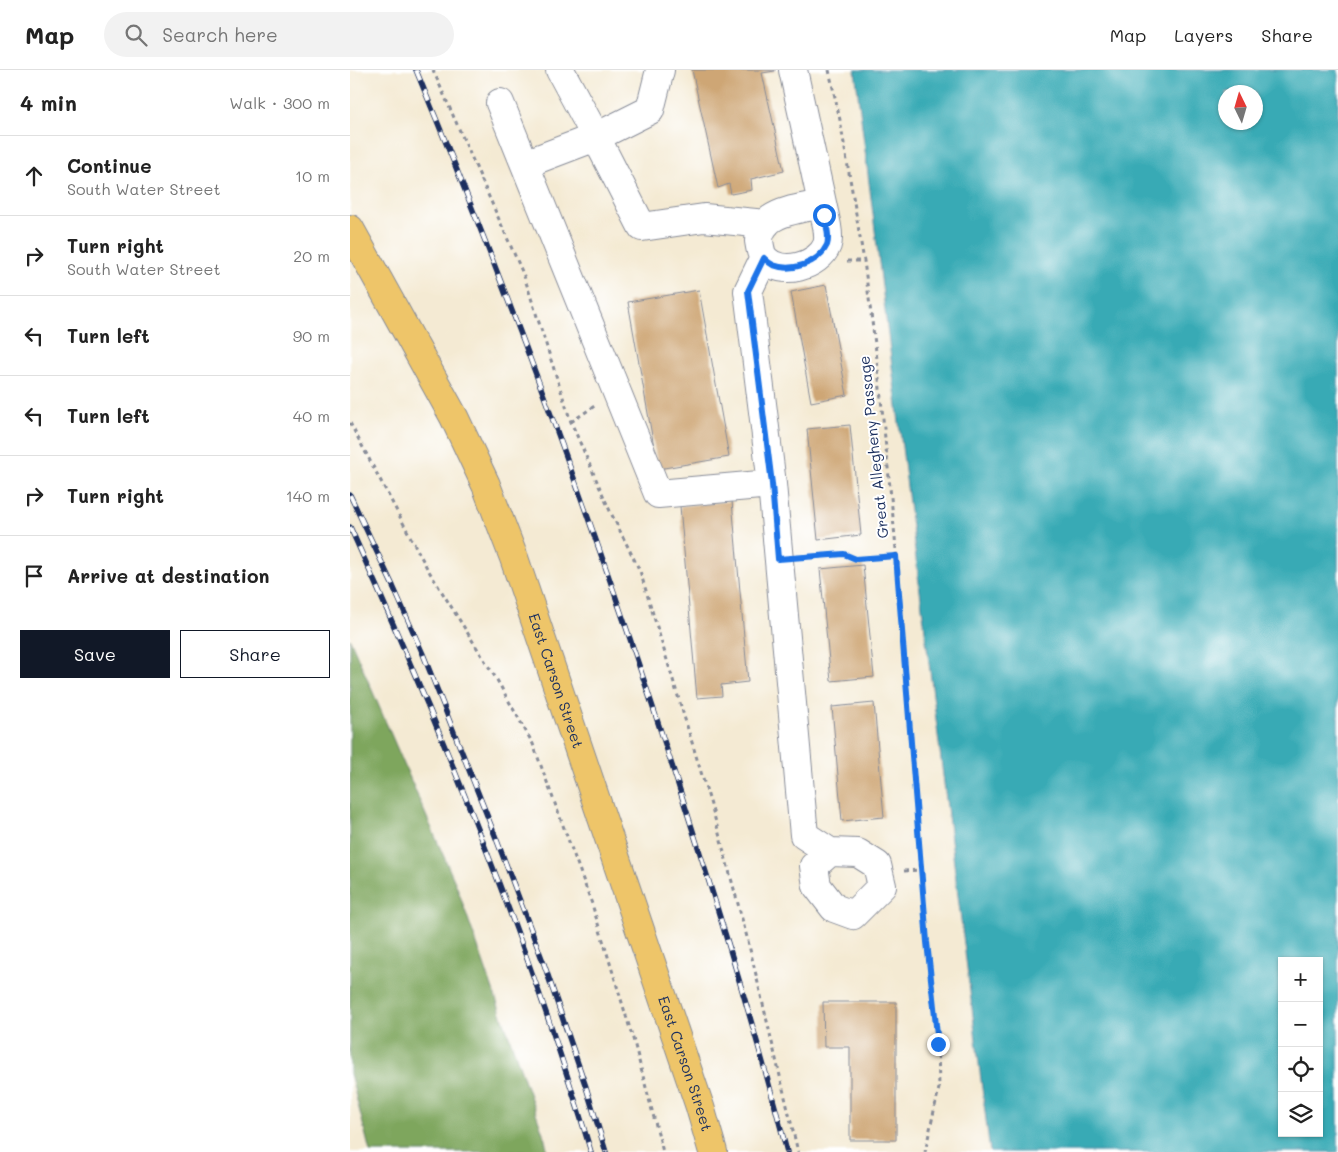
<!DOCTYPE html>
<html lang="en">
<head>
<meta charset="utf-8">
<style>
	:root { --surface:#fff; --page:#f2f2f2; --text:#222; --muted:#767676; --line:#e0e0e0; --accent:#111827 }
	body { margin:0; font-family:Mali,sans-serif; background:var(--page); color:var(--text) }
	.controls { position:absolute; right:15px; bottom:15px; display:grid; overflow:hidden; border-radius:0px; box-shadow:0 1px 4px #0004 }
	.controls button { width:45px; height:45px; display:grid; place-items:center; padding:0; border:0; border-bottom:1px solid var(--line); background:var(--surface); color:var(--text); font:25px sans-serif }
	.compass { position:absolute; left:868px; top:15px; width:45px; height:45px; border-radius:50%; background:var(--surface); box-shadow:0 1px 4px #0004; rotate:355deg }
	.stop { position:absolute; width:15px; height:15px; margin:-11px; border:4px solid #1a73e8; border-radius:50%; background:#fff }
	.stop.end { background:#1a73e8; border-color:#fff; box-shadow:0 1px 5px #0008 }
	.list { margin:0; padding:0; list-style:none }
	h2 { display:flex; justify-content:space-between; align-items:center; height:65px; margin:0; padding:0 20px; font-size:21px }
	h2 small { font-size:16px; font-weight:400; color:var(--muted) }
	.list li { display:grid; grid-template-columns:32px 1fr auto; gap:15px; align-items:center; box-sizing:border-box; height:80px; padding:0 20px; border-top:1px solid var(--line) }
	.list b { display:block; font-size:19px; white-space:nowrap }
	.list p { margin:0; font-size:16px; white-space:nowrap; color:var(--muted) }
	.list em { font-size:16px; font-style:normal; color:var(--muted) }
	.actions { display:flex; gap:10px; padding:15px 20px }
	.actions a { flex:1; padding:11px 0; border:1px solid var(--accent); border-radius:0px; text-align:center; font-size:18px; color:var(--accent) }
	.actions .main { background:var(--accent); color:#fff }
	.icon { flex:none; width:28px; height:28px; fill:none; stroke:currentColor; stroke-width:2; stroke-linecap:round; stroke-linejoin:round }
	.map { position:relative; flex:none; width:988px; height:1082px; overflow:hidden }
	header { display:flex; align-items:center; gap:30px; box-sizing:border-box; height:70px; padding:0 25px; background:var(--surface); border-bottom:1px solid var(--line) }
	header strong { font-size:24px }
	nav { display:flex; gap:28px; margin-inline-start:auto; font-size:18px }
	.search { width:350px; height:45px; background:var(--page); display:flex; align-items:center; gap:12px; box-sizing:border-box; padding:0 18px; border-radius:28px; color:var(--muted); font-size:19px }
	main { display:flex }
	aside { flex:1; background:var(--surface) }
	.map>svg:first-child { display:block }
	.forest { fill:#7ea65d; stroke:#4c6a5e }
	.water { fill:#39aab5; stroke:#2a6c8a; fill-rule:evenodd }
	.building { fill:#cea674 }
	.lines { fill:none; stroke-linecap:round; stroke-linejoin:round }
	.minor-casing { stroke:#888c98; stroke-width:30 }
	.major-casing { stroke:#888c98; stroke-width:30 }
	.path { stroke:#888c98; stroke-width:3; stroke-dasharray:4 4; stroke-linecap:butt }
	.minor { stroke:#fff; stroke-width:28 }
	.major { stroke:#eec569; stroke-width:28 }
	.rail-casing { stroke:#1b2f5e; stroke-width:5.5 }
	.rail { stroke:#fff; stroke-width:4; stroke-dasharray:11; stroke-linecap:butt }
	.route { stroke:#1a73e8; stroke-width:6 }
	.labels { text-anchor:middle; stroke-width:4; stroke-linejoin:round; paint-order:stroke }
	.street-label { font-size:15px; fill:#1b2f5e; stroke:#fff }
</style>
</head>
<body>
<header>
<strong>Map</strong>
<div class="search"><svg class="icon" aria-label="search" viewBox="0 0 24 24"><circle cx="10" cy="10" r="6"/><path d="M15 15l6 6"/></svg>Search here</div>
<nav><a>Map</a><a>Layers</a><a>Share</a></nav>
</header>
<main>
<aside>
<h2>4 min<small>Walk · 300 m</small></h2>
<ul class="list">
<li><svg class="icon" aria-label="ahead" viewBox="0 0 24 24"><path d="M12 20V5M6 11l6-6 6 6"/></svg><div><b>Continue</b><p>South Water Street</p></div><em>10 m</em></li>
<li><svg class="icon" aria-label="right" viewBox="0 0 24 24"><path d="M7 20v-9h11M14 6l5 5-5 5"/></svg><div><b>Turn right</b><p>South Water Street</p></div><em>20 m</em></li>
<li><svg class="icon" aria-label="left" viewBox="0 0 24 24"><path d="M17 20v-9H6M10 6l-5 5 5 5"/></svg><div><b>Turn left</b></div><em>90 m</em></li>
<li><svg class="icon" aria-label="left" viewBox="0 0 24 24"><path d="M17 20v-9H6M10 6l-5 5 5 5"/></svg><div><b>Turn left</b></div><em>40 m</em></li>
<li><svg class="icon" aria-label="right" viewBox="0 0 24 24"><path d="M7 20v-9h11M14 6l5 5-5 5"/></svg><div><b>Turn right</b></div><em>140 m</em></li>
<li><svg class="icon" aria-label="arrive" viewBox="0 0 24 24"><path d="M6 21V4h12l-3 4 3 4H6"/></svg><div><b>Arrive at destination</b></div></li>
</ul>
<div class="actions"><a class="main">Save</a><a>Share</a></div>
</aside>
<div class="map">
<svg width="988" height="1082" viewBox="0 0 988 1082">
	<rect width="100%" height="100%" fill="#fff"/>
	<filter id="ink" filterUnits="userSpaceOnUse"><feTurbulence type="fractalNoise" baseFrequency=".02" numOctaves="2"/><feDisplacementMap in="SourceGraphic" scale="10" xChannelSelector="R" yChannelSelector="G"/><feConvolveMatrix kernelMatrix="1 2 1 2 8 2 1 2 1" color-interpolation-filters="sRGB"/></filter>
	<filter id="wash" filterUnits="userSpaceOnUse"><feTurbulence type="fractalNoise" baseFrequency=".0096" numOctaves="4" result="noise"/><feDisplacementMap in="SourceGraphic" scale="20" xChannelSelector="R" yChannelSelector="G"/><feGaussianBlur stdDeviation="1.12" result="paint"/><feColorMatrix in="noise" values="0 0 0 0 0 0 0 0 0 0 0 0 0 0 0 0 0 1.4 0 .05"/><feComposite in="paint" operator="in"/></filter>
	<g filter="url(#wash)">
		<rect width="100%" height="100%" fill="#f4ead3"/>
		<path class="forest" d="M0,569L107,817L194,1066L198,1082H20L0,1003Z"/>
		<path class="water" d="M505,0H988V1082H640ZM876,22H906V52H876ZM932,891H969V1063H932Z"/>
		<g id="blocks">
			<path class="building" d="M342,0H425V1L412,3L434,101L401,109L402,120L381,124L379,114L368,118Z
				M476,215L497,325L461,332L441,222Z
				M349,220L379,387L308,399L278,232Z
				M500,355L511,465L468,470L457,359Z
				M382,431L398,612L371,615L372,626L347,628L330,436Z
				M513,495L524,607L481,611L470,499Z
				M524,633L534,747L492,751L482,637Z
				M473,932H546V1070H500V977H474Z"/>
		</g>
	</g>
	<g filter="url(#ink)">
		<use href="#blocks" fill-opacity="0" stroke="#888c98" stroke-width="1"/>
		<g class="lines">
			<g class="minor-casing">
				<path id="minor" d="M310,0L300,40L246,67L292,157L354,148L416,154
					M443,0L477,156C478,162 479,169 477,175C469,196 431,207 415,189C411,185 410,177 409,171C409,163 414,154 421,149C435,139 456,138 472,134
					M150,33L308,424L422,414
					M175,94L246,67L210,0
					M414,188L398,221L422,414L454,765L480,782L508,783L527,795L532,816L503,845L484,838L467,816L464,796L480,782"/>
			</g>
			<g class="major-casing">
				<g id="major">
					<path id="s1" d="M0,159L104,347L136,415L164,488L350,1037L363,1082"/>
				</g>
			</g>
			<path class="path" d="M83,0L174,206L221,352L260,441L290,501L364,745L398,871L448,1082
				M479,0L490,50L514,191L527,289L545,467L577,872L588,974L589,1018L575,1082
				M497,191H514
				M221,352L246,335
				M0,353L77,498L147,610L183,674L242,834L284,972L313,1082
				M454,487L494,484L506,489L547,486
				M554,801L571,800"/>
			<use href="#minor" class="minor"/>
			<use href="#major" class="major"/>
			<g class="rail-casing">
				<path id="rail" d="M66,0C159,223 242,450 317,680C360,813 402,946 437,1082
					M0,425L43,516L73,584L146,768L194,894L236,1017L256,1082
					M0,457C46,558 89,660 130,764C171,869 209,974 241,1082"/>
			</g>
			<use href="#rail" class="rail"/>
		</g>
	</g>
	<g class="lines" filter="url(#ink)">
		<path class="route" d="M474,145C476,154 480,166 477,175C468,194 441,202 423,195C419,193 417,191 414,188L398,221L422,414L428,489L494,484L506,489L546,486L577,872L588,974"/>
	</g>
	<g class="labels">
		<g class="street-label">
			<text transform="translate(524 377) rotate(-96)" y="5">Great Allegheny Passage</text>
			<text dy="5" stroke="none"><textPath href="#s1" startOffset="498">East Carson Street</textPath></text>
			<text dy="5" stroke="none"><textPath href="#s1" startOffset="902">East Carson Street</textPath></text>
		</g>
	</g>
</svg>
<div class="controls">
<button>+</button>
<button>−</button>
<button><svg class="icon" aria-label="locate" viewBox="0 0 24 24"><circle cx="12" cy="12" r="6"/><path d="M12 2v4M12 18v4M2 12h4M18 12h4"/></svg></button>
<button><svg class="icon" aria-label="layers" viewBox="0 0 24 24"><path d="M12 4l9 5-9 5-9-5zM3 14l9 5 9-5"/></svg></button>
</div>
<svg class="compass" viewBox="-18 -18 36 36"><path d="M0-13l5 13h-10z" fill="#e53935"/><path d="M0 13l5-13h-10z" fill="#767676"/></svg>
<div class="stop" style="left:474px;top:145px"></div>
<div class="stop end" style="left:588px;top:974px"></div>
</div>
</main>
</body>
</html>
